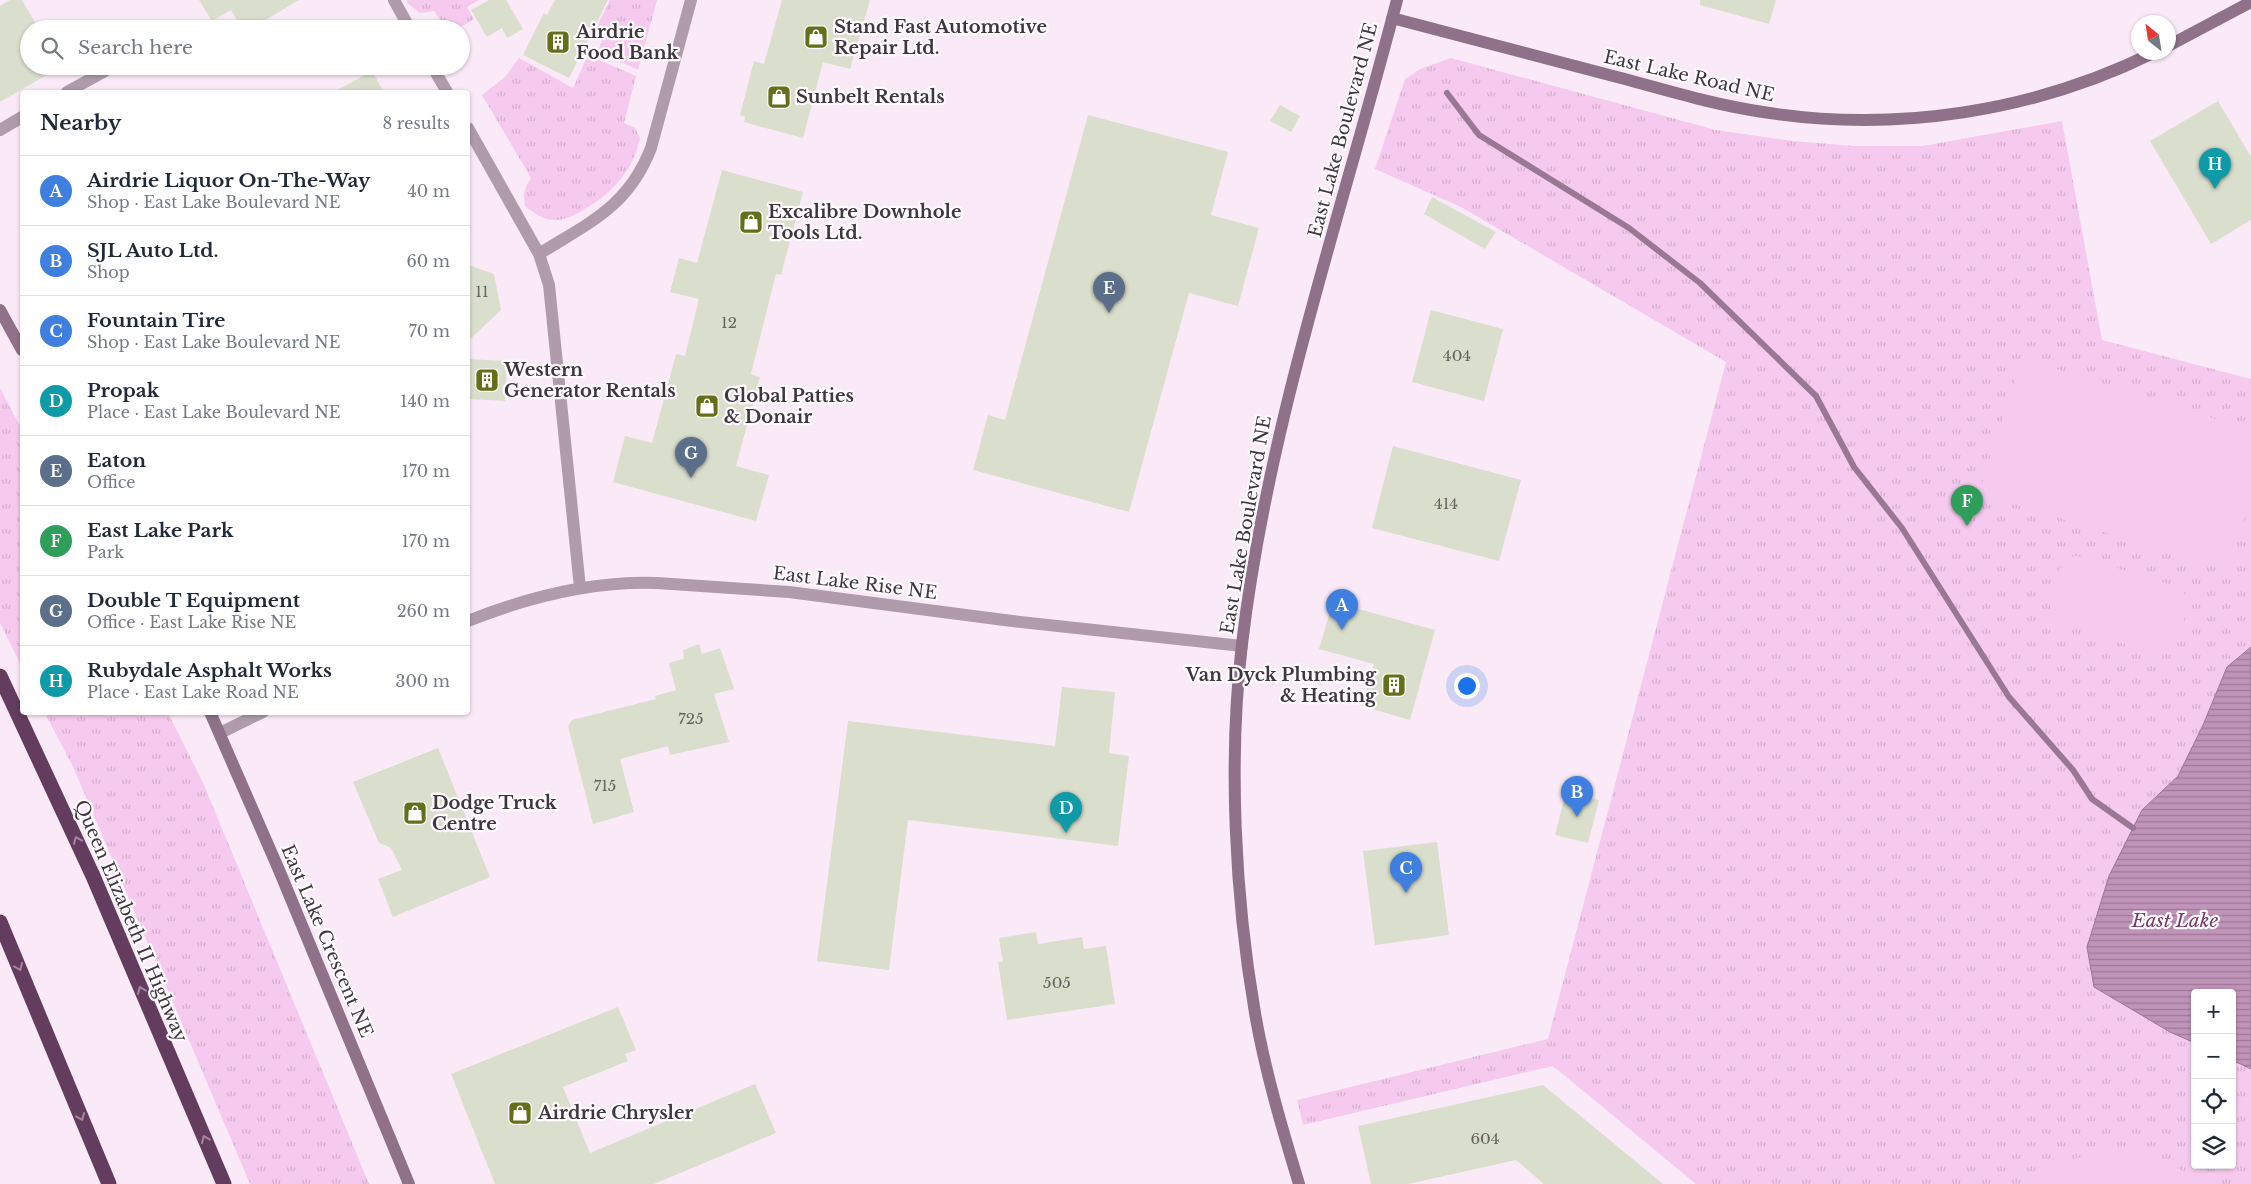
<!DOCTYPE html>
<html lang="en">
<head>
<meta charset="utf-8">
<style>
	:root { --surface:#fff; --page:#f2f2f3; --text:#1f2937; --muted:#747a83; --line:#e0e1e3; --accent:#636f19 }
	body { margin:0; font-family:"Libre Baskerville",serif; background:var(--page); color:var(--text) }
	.controls { position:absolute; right:15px; bottom:15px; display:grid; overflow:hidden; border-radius:5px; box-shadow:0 1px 4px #0004 }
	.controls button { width:45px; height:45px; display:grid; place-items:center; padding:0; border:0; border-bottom:1px solid var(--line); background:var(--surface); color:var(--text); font:25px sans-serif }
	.compass { position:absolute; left:2131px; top:15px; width:45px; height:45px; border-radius:50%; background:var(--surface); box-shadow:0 1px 4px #0004; rotate:330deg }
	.you { position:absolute; left:1466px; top:685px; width:18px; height:18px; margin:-12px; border:4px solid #fff; border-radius:50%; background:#1a73e8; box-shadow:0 0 0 8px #1a73e833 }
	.badge { display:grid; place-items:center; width:32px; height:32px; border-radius:50%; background:var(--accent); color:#fff; font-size:16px; font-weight:700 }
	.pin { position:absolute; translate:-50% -41px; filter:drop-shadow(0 1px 2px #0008) }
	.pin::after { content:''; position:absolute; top:26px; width:18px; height:15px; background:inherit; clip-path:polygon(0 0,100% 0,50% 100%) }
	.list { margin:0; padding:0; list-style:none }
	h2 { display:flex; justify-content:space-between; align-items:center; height:65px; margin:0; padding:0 20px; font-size:21px }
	h2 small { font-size:16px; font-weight:400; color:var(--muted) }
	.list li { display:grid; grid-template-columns:32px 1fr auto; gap:15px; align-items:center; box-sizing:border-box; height:70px; padding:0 20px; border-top:1px solid var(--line) }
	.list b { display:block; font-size:19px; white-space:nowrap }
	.list p { margin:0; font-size:16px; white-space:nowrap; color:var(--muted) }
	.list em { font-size:16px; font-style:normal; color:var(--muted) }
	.icon { flex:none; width:28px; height:28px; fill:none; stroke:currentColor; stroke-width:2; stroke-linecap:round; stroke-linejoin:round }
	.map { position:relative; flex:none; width:2251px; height:1184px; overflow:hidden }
	.search { position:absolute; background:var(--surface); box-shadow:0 1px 4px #0004; left:20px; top:20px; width:450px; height:55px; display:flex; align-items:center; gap:12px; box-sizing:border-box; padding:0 18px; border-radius:28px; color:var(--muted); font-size:19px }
	.panel { position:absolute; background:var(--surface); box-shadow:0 1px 4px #0004; left:20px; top:90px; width:450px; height:625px; border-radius:5px }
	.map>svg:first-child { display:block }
	.grass { fill:url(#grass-tufts); fill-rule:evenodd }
	.garden { fill:#f6caee }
	.water { fill:url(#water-rules); stroke:#997894 }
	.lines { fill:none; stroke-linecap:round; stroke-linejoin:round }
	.stream { stroke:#997894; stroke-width:6 }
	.building { fill:#dadecc }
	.street { stroke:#af9bab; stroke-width:12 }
	.secondary { stroke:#8f728a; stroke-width:12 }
	.highway { stroke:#643c5e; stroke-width:15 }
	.oneway { stroke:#a2889e }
	.labels { text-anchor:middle; stroke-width:4.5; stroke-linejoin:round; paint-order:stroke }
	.number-label { font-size:15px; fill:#656261 }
	.poi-label { font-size:18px; font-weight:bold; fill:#3e383d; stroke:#fffbfe; text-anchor:start }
	.street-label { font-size:18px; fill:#3e383d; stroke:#fffbfe }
	.water-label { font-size:19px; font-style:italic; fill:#743a6c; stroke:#fffbfe }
</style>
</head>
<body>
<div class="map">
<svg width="2251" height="1184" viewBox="0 0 2251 1184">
	<defs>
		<pattern id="grass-tufts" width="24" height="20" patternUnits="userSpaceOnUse" patternTransform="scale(1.25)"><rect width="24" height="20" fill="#f6caee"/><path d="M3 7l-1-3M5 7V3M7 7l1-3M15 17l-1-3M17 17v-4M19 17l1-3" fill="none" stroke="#d4aecd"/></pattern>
		<pattern id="water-rules" width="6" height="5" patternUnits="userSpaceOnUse" patternTransform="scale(1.25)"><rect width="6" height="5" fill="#c093b9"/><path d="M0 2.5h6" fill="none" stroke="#9d7998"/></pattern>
	</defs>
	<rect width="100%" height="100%" fill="#faeaf7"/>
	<path class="grass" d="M407,0H479L467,7L474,19L457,29H446L434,11L420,13L407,3Z
		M610,0H657L638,70L598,51L602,40L593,34Z
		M588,55L636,76L624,123L635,128L640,138C633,171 613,192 585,209C577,214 566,220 556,220C544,221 534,213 525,206C523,194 524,188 531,178L482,95L505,77L519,58L573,88Z
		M1451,58L1716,130L1793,141L1854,146H1923L2062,121L2102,340L2251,379V1184H1696L1553,1066L1303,1125L1297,1100L1548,1039L1726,362L1461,207L1375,169L1405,79L1420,69ZM2195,993H2232V1165H2195Z
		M0,388L22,430V667L0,623Z
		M45,713H168L204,785L369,1184H250L74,769Z"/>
	<path class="garden" d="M2022,358L2251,430V499L2228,571L1979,493Z
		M2074,556L2082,557L2180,588L2188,599V605C2182,625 2180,657 2152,653L2056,621C2041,607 2056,562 2074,556Z
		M2124,1152L2149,1156L2213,1184H2024C2055,1161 2086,1153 2124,1152Z"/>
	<path class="water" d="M2251,647V1069L2232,1060V993H2195V1043L2170,1032L2094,987L2087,947L2109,876L2142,810L2178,776L2203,725L2227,667Z"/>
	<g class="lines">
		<path class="stream" d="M1447,93L1479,135L1629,228L1700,283L1816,396L1854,467L1902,528L2009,697L2073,770L2092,799L2133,828"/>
	</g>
	<path class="building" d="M10,0H22L39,29H29V66H62L0,102V6Z
		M199,0H299L250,29H242L231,10L212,21Z
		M489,0H506L523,29L507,38L502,28L487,37L471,10Z
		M555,0H608L569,78L523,55L544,13L547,15Z
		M782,0H870L850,69L823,62L803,138L744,122L745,117L740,115L754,61L764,64Z
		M1700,0H1776L1769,24L1700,5Z
		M372,71L384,92H334Z
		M2218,101L2251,157V220L2211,244L2150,141Z
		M1280,105L1300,116L1291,132L1270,121Z
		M1088,115L1228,152L1211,215L1259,228L1238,306L1189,293L1129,512L973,470L988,415L1005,420Z
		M722,170L803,192L781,275L776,274L751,374L760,377L736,466L769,475L756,521L613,482L625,436L652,443L676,354L685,356L699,299L670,292L679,258L697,263Z
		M1432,197L1496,232L1485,249L1424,214Z
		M468,265L494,274L501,310L468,341Z
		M1431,310L1503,329L1484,401L1412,382Z
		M468,359L507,361L505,401L468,399Z
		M1393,446L1521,480L1499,561L1372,528Z
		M1333,602L1435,630L1410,720L1362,706L1374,664L1319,649Z
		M699,644L702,654L720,648L734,689L714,694L729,742L670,755L668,746L620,759L634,812L593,824L568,726L572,720L656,699L655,696L676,690L669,663L684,659L683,650Z
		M1062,687L1115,692L1109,753L1129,756L1118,846L908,820L889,970L817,961L848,721L1055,746Z
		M438,748L490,877L393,917L378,879L402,870L391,848L379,843L353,782Z
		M1566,792L1599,800L1588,843L1555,835Z
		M1437,842L1449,935L1375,945L1363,851Z
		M1036,932L1038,944L1082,937L1084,949L1106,946L1115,1004L1007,1020L998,962H1003L999,938Z
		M618,1007L636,1050L625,1054L628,1061L563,1087L590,1153L755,1084L776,1133L654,1184H495L451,1074Z
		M1543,1085L1663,1184H1544L1516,1160L1408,1184H1371L1358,1126Z"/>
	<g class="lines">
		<path class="street" d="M394,0L410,29
			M432,66L447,92
			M67,92L114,66
			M468,128L539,254L549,285L580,588
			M0,130L22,117
			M539,254C590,222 628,207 651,148L691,0
			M468,621C528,597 592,581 657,583L789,592L1012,621L1242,646
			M220,733L263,712"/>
		<path class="secondary" d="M1392,18C1467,38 1542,58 1617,77C1666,90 1714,105 1763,112C1896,133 2034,112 2155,52
			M2168,46L2251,2
			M0,310L22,350
			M210,712L279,870L409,1184
			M1299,1184C1282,1128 1265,1071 1255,1013C1235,897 1228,761 1242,644C1268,424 1342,213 1397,0"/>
		<path class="highway" d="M0,676L93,876L224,1184
			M0,922L109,1184"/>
	</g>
	<defs><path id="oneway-chevron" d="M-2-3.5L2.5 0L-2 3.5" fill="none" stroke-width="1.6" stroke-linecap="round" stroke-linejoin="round" transform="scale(1.25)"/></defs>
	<g class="oneway">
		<use href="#oneway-chevron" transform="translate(77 840) rotate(-114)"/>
		<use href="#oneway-chevron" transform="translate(19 967) rotate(67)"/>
		<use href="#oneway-chevron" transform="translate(141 990) rotate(-113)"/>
		<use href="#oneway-chevron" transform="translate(81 1117) rotate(68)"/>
		<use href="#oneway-chevron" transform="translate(205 1139) rotate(-113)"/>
	</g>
	<defs>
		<g id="shop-square" transform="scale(1.25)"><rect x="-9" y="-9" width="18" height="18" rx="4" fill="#636f19" stroke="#fffbfe"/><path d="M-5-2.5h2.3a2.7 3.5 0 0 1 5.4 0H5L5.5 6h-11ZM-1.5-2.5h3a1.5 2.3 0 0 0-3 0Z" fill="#fff"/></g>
		<g id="building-square" transform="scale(1.25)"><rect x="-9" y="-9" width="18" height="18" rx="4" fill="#636f19" stroke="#fffbfe"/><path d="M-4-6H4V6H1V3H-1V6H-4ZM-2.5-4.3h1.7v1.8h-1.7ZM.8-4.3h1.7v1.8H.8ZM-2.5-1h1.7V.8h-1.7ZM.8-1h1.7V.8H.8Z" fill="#fff"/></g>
	</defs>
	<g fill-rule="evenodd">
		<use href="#shop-square" x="816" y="37"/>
		<use href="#building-square" x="558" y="42"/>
		<use href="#shop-square" x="779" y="97"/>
		<use href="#shop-square" x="751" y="222"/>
		<use href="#building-square" x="487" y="380"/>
		<use href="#shop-square" x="707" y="406"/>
		<use href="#building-square" x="1394" y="685"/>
		<use href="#shop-square" x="415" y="813"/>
		<use href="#shop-square" x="520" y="1113"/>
	</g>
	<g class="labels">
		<g class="number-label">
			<text x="482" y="297">11</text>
			<text x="729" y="328">12</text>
			<text x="1457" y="361">404</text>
			<text x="1446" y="509">414</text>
			<text x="691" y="724">725</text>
			<text x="605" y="791">715</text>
			<text x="1057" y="988">505</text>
			<text x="1485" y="1144">604</text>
		</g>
		<g class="poi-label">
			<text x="834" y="33">Stand Fast Automotive<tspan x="834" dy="21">Repair Ltd.</tspan></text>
			<text x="576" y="38">Airdrie<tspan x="576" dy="21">Food Bank</tspan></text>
			<text x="796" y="103">Sunbelt Rentals</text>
			<text x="768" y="218">Excalibre Downhole<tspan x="768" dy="21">Tools Ltd.</tspan></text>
			<text x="504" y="376">Western<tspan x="504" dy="21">Generator Rentals</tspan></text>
			<text x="724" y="402">Global Patties<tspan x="724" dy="21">&amp; Donair</tspan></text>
			<text x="1376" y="681" text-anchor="end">Van Dyck Plumbing<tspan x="1376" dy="21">&amp; Heating</tspan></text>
			<text x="432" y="809">Dodge Truck<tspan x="432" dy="21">Centre</tspan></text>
			<text x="538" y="1119">Airdrie Chrysler</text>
		</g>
		<g class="street-label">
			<text transform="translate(1689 76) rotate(13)" y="6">East Lake Road NE</text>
			<text transform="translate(1343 130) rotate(-75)" y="6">East Lake Boulevard NE</text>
			<text transform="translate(1246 525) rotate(-80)" y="6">East Lake Boulevard NE</text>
			<text transform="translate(855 583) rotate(7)" y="6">East Lake Rise NE</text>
			<text transform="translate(131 921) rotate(67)" y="6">Queen Elizabeth II Highway</text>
			<text transform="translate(327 941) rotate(67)" y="6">East Lake Crescent NE</text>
		</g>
		<g class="water-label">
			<text x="2175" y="927">East Lake</text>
		</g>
	</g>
</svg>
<div class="controls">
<button>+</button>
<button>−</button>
<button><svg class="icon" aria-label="locate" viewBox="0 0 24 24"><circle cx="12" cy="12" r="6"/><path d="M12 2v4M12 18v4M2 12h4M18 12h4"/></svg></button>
<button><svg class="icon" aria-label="layers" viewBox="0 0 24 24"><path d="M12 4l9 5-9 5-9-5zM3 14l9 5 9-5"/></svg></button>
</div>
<svg class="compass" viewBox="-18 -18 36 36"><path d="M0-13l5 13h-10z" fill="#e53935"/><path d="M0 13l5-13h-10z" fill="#747a83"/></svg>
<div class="you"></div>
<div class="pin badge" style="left:1342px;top:630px;background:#3f7fe0">A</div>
<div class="pin badge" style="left:1577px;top:817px;background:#3f7fe0">B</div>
<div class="pin badge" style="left:1406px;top:893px;background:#3f7fe0">C</div>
<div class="pin badge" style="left:1066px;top:833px;background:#0f9aa8">D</div>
<div class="pin badge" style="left:1109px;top:313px;background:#5c6f8a">E</div>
<div class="pin badge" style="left:1967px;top:526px;background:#2e9e5b">F</div>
<div class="pin badge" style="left:691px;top:478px;background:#5c6f8a">G</div>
<div class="pin badge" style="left:2215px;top:189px;background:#0f9aa8">H</div>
<div class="search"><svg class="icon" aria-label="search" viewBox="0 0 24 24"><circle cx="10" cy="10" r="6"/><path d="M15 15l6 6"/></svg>Search here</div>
<section class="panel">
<h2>Nearby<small>8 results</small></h2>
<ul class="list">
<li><span class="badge" style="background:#3f7fe0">A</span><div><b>Airdrie Liquor On-The-Way</b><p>Shop · East Lake Boulevard NE</p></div><em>40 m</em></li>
<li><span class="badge" style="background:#3f7fe0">B</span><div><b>SJL Auto Ltd.</b><p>Shop</p></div><em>60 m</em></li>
<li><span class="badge" style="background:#3f7fe0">C</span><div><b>Fountain Tire</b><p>Shop · East Lake Boulevard NE</p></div><em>70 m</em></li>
<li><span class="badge" style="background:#0f9aa8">D</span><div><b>Propak</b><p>Place · East Lake Boulevard NE</p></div><em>140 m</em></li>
<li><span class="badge" style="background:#5c6f8a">E</span><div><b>Eaton</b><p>Office</p></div><em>170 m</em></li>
<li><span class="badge" style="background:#2e9e5b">F</span><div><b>East Lake Park</b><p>Park</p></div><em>170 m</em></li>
<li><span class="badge" style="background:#5c6f8a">G</span><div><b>Double T Equipment</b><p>Office · East Lake Rise NE</p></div><em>260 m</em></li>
<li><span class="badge" style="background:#0f9aa8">H</span><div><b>Rubydale Asphalt Works</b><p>Place · East Lake Road NE</p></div><em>300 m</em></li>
</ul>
</section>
</div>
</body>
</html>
